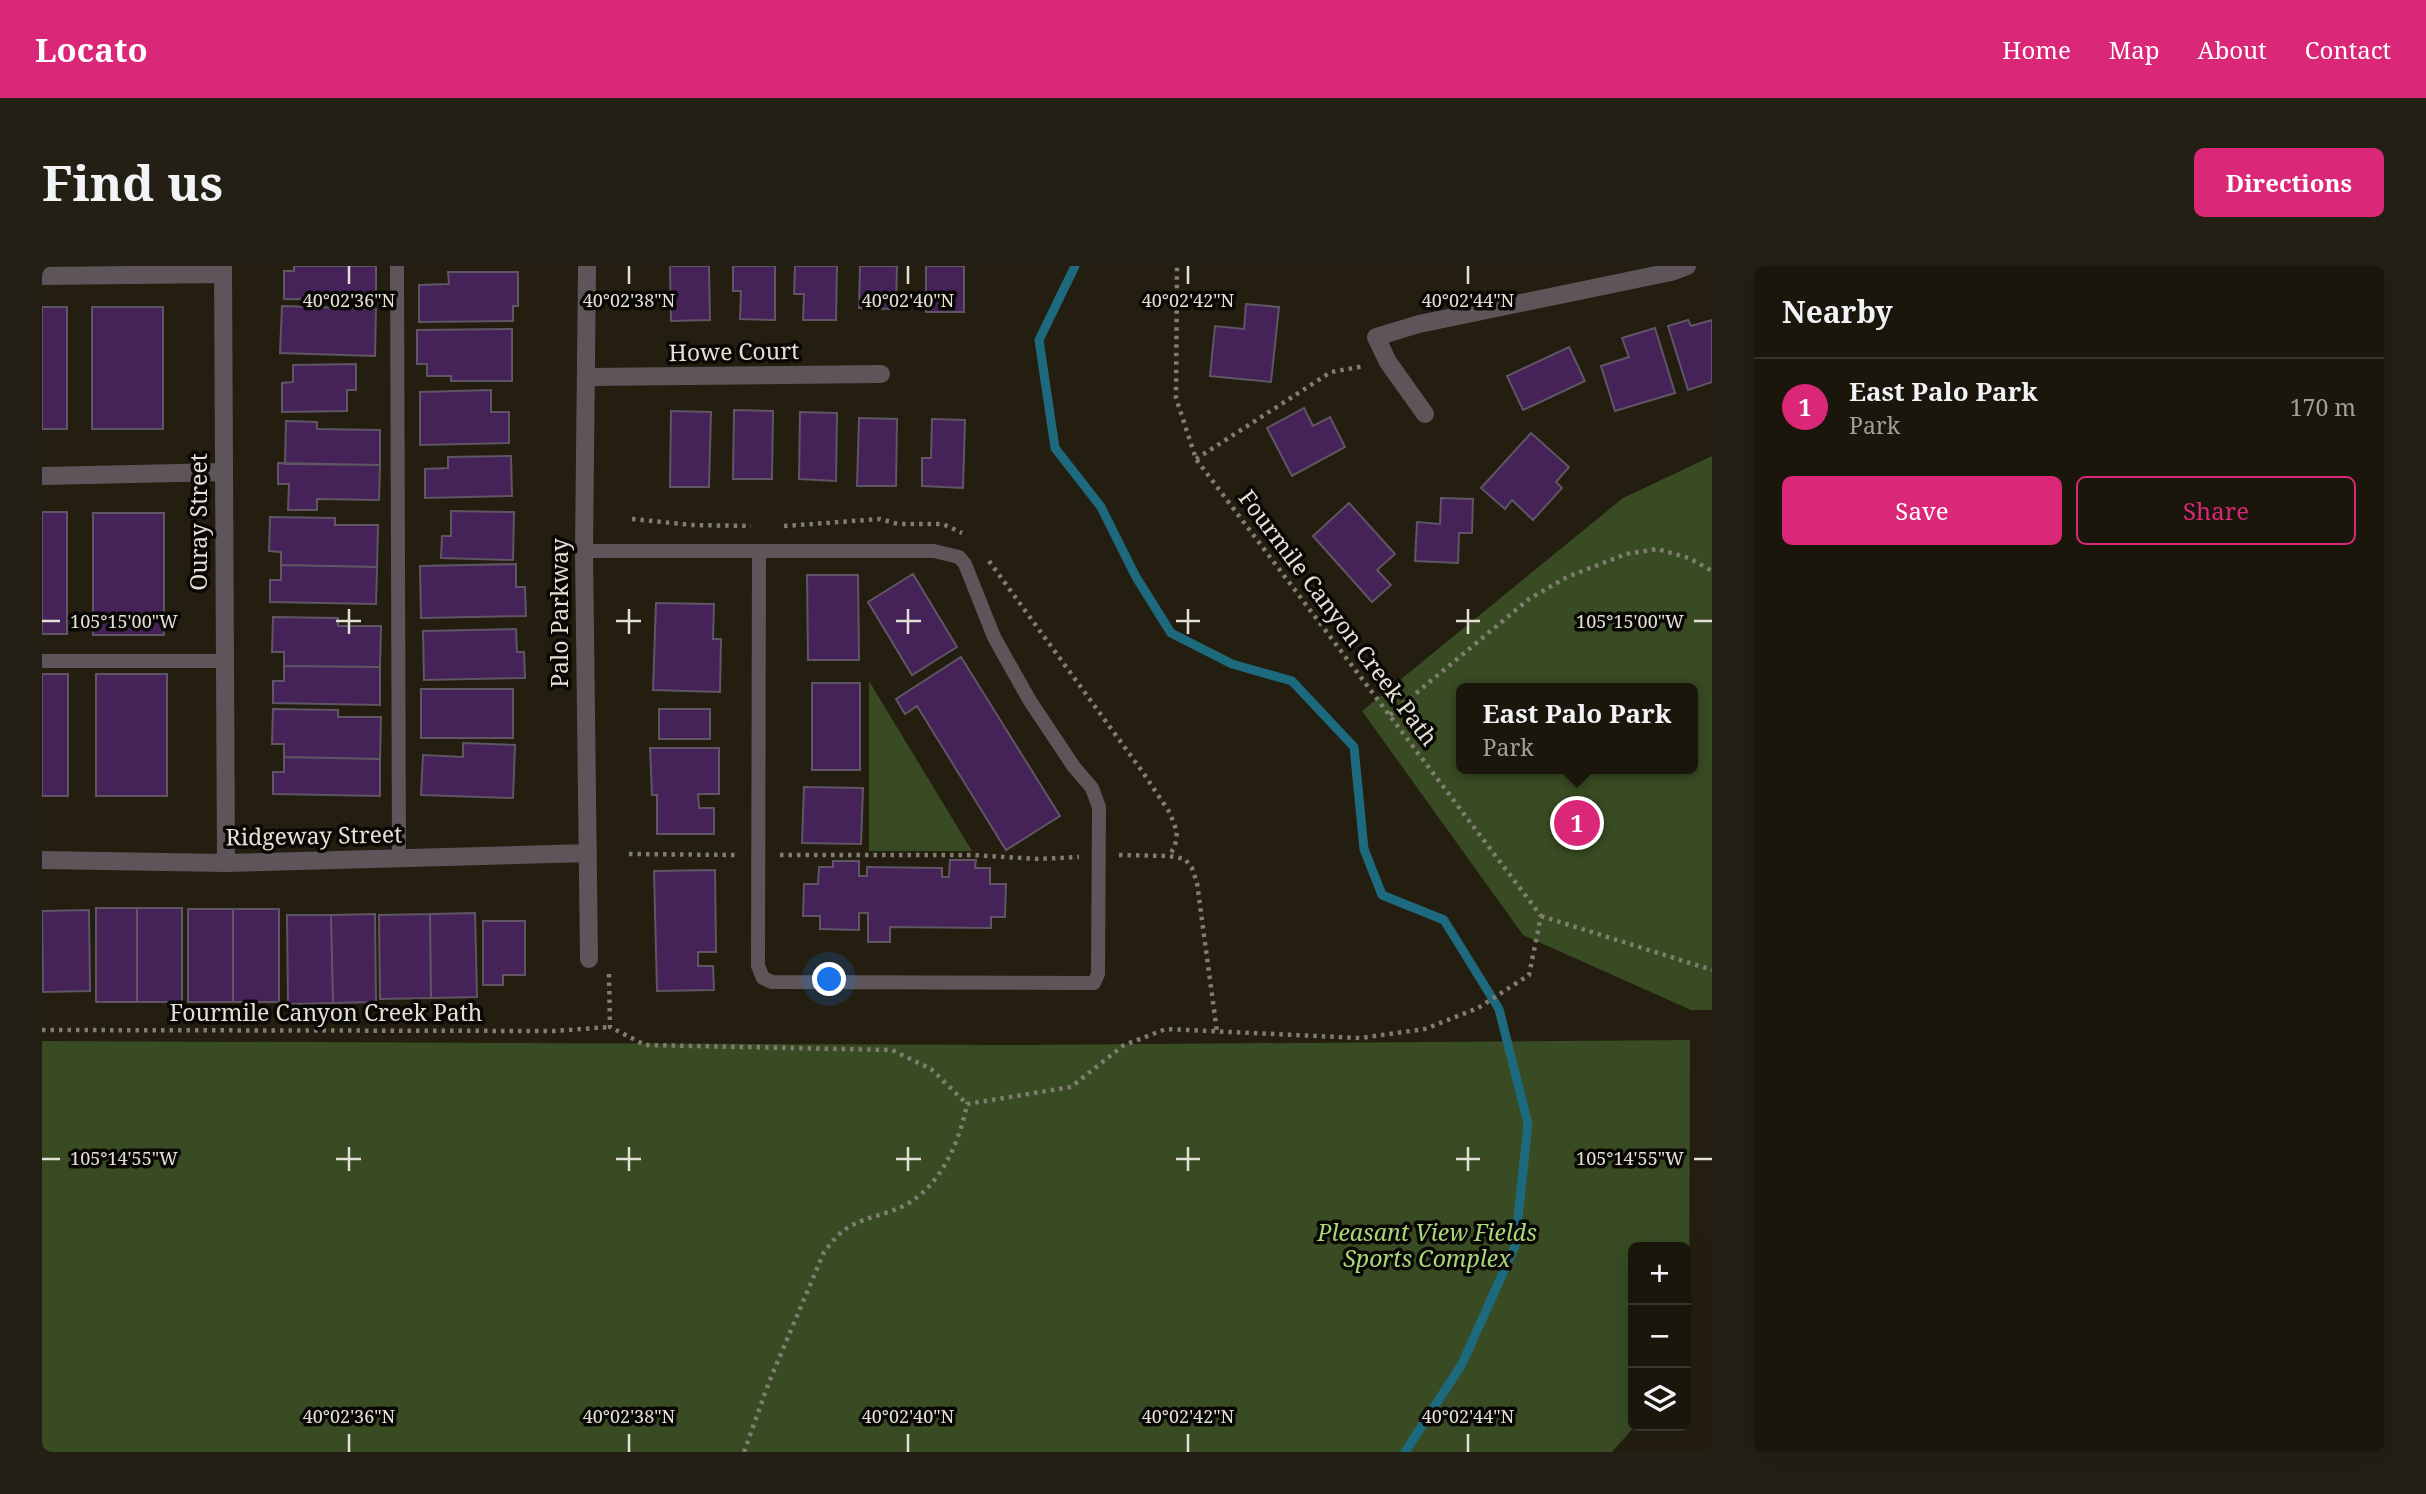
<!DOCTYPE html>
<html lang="en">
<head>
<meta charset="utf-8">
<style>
	:root { --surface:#1a160b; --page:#231f14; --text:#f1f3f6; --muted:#9f9f9d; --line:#38352c; --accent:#db2777 }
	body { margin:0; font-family:"Noto Serif",serif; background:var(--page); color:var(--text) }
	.controls { position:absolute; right:21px; bottom:21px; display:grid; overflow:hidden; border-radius:10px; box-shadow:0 7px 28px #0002 }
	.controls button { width:63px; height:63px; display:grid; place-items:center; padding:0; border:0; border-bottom:2px solid var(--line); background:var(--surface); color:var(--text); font:35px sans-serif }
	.you { position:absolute; left:788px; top:714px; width:24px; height:24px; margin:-18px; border:5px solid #fff; border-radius:50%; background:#1a73e8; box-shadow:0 0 0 10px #1a73e833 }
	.badge { display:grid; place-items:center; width:46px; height:46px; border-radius:50%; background:var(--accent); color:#fff; font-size:23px; font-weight:700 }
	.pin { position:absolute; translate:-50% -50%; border:4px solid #fff; box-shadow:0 2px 7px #0006 }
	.popup { position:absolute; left:1414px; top:417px; width:242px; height:91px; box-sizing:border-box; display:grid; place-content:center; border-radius:10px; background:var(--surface); filter:drop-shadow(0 2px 5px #0005); font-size:23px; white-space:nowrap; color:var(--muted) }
	.popup b { font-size:26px; color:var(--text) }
	.popup::after { content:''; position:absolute; left:50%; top:100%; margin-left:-14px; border:14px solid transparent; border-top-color:var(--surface) }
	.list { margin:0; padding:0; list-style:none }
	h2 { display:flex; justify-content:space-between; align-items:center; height:91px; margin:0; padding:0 28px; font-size:30px }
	h2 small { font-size:23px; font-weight:400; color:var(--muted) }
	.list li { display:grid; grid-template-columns:46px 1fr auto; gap:21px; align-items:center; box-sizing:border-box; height:98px; padding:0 28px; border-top:2px solid var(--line) }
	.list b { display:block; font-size:26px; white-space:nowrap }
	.list p { margin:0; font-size:23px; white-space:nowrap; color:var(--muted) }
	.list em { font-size:23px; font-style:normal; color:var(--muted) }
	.actions { display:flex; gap:14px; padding:21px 28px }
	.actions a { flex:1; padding:16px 0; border:2px solid var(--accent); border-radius:10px; text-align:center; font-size:24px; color:var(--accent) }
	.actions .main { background:var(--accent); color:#fff }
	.icon { flex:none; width:38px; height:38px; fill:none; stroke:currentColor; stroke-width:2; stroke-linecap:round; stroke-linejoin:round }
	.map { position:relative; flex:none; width:1670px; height:1186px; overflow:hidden; border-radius:10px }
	header { display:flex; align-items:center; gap:42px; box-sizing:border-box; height:98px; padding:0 35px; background:var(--accent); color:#fff }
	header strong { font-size:33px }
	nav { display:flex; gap:38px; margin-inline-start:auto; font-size:24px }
	.intro { display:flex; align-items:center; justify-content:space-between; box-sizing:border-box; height:168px; padding:0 42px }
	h1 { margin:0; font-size:49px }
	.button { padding:18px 32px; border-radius:10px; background:var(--accent); color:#fff; font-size:24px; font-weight:700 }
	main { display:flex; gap:42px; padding:0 42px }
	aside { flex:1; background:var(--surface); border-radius:10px; box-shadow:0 7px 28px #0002 }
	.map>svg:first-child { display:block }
	.green { fill:#384b23; fill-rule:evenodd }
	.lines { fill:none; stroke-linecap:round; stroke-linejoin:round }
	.stream { stroke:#1d6a7f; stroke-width:9 }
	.building { fill:#452258; stroke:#5f5565; stroke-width:2 }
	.path { stroke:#807c6f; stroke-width:4.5; stroke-dasharray:3.5 5; stroke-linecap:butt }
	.lane { stroke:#5d5559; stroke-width:14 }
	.street { stroke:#5d5559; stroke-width:18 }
	.ticks { fill:none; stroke:#e3e0d6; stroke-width:2.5 }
	.labels { text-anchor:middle; stroke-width:7; stroke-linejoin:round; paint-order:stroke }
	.street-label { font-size:23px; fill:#e3e0d6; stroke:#0a0804 }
	.park-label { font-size:23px; font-style:italic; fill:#aad77c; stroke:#0a0804 }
	.ticks-label { font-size:18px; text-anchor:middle; fill:#e3e0d6; stroke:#0a0804; stroke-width:7; stroke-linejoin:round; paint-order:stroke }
</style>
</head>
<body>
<header>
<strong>Locato</strong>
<nav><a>Home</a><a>Map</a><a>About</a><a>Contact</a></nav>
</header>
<div class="intro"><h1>Find us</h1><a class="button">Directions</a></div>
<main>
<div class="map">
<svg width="1670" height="1186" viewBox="0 0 1670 1186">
	<rect width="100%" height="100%" fill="#231e0f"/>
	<path class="green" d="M1670,190V744H1649L1481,669L1320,445L1581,232ZM1650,422V503H1420V422Z
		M827,415L930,585H827Z
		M1648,774L1647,1098L1644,1102V981H1591L1593,1160L1570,1186H0V775L978,779Z"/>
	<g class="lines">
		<path class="stream" d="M1033,0L997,74L1013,182L1059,241L1094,311L1129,367L1190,398L1250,415L1312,481L1322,583L1340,629L1402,654L1457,743L1486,858L1473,980L1420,1098L1363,1186"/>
	</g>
	<path class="building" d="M252,0H334V34L242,33V5H252Z
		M628,0H667L668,54L629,55Z
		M691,0H733V54L698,53L699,25H691Z
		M753,0H795L794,54H761L762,28H752Z
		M818,0H855L854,43L817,42Z
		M884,0H922V46H884Z
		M406,6H476V40H471V55L377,56V19L407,18Z
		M1204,38L1237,41L1229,116L1168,110L1173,60L1202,63Z
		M240,40L334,43L333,90L238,87Z
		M0,41H25V163H0Z
		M50,41H121V163H50Z
		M1646,54L1649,60L1670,54V116L1646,124L1626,60Z
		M1613,62L1633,127L1573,145L1559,100L1587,91L1580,72Z
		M470,63V115H409V110H385V98H375V64Z
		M1527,81L1543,115L1481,144L1465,110Z
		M314,98V124H305V145L240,146V117L251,116V99Z
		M449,124V146H467V177L378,179V126Z
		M1262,142L1271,160L1288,151L1303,181L1250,210L1225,162Z
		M692,144L731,145L730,213H691Z
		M629,145L669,146L667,221H628Z
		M758,146L795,147L794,215L757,213Z
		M817,152L855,153L854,220H815Z
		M890,153L923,154L921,222L880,220V192H889Z
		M244,155L275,156V163L338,164V199L243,198Z
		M1489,167L1527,201L1514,216L1520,222L1491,254L1470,234L1463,243L1439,222Z
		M469,190L470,230L383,232V203L406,202V191Z
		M236,197L338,199L337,234L275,233V244H246L247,218H236Z
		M1399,232L1431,233L1430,267H1417L1416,297L1373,295L1375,256L1398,258Z
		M1307,237L1353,288L1335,304L1349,319L1330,336L1271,270Z
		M409,245L472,246L471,294L399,292L400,270H409Z
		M0,246H25V368H0Z
		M51,247H122V369H51Z
		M228,251L293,252V259H336L335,301L239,299V286L227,285Z
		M474,298V321H483L484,350L379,352L378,300Z
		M239,299L335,301L334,338L228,336V314H239Z
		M871,308L915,381L870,409L826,336Z
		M765,309H816L817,394H766Z
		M614,337L672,338L671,373H679L678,426L611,424Z
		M231,351L296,352V360H339L338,401L242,400V386H230Z
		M474,363L475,386H482L483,412L382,414L381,365Z
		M919,391L1018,550L964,584L875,440L863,448L854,433Z
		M242,400L338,401V439L231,437V415H242Z
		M0,408H26V530H0Z
		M54,408H125V530H54Z
		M770,417H818V504H770Z
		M379,423H471V472H379Z
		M231,443L296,444V451H339L338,493L242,491V478H230Z
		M617,443H668V473H617Z
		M421,477L473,479L471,532L379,529L381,489L421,491Z
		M608,482H677V528H656L657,542H672V568H615V529H610Z
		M242,491L338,493V530L231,528V506H242Z
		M762,521L821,522L819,578L760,577Z
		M908,594H934L933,602H948V618H964L963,651H949V662L848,661V676H826V647H817V664L778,663V650H761L762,618H776L777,601H791V595H817V610H825V601L900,602V611H907Z
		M673,604L674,686H656V700H671L672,724L615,725L612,605Z
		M54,642H95V736H54Z
		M95,642H140V736H95Z
		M146,643H191V736H146Z
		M191,643H237V736H191Z
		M47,644L48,725L1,726L0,645Z
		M0,645L1,726H0Z
		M433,647L435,731L389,732L388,648Z
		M333,648L334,736L291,737L289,649Z
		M388,648L389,732L338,733L337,649Z
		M245,649H289L291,737L246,738Z
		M441,655H483V709H461V719H441Z"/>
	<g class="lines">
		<path class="path" d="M1154,193L1289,106L1323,100
			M590,253L650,259L709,260
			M742,260L838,253L856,258H901L920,267
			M947,295L1100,505L1128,547L1135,566L1133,580L1127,590
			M1348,449L1487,333L1525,311L1584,288L1615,283L1647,292L1670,305
			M587,588L694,589
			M738,589H931L996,593L1037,591
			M1077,589L1127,590L1143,593L1150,602L1155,617L1175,766
			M1499,650L1670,704
			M567,708L568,761L603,779L850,784L889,803L925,838
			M0,764L512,765L568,761
			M702,1186L727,1116L782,986C790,976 797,966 809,960C826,950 848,948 865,938C899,919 918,875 925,838L1029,821L1082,779L1124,763L1318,772L1383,763L1436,742L1487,709L1499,650L1154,193L1134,132L1135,0"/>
		<path class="lane" d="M355,0L357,592
			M542,285H892L917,291L923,298L952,371L988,435L1032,501L1050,522L1057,541L1056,708L1052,717L730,716L721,712L716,700L717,285
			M0,395H183"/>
		<path class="street" d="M181,0L184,597
			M545,0L542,285L547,693
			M0,10L181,8
			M545,111L839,108
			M1383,148L1346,96L1334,71L1377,58L1629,6L1645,0
			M0,210L182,206
			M0,594L184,597L546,587"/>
	</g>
	<path class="ticks" d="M307,0V18M587,0V18M866,0V18M1146,0V18M1426,0V18M307,343V368M587,343V368M866,343V368M1146,343V368M1426,343V368M0,355H18M294,355H319M574,355H599M854,355H879M1134,355H1158M1414,355H1438M1652,355H1670M307,881V905M587,881V905M866,881V905M1146,881V905M1426,881V905M0,893H18M294,893H319M574,893H599M854,893H879M1134,893H1158M1414,893H1438M1652,893H1670M307,1168V1186M587,1168V1186M866,1168V1186M1146,1168V1186M1426,1168V1186"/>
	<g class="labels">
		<g class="street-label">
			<text transform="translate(692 86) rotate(-1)" y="8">Howe Court</text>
			<text transform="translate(157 256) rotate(-90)" y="8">Ouray Street</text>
			<text transform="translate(518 347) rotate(-90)" y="8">Palo Parkway</text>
			<text transform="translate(1296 352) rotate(53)" y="8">Fourmile Canyon Creek Path</text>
			<text transform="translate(272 570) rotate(-1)" y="8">Ridgeway Street</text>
			<text x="284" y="755">Fourmile Canyon Creek Path</text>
		</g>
		<g class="park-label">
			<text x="1385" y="975">Pleasant View Fields<tspan x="1385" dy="26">Sports Complex</tspan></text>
		</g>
	</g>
	<g class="ticks-label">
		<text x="307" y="41">40°02'36"N</text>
		<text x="587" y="41">40°02'38"N</text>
		<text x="866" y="41">40°02'40"N</text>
		<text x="1146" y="41">40°02'42"N</text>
		<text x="1426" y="41">40°02'44"N</text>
		<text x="1588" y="362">105°15'00"W</text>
		<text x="82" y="362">105°15'00"W</text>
		<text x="1588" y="899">105°14'55"W</text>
		<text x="82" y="899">105°14'55"W</text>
		<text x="307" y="1157">40°02'36"N</text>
		<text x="587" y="1157">40°02'38"N</text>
		<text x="866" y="1157">40°02'40"N</text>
		<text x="1146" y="1157">40°02'42"N</text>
		<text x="1426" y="1157">40°02'44"N</text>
	</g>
</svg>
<div class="controls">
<button>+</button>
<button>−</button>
<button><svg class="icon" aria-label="layers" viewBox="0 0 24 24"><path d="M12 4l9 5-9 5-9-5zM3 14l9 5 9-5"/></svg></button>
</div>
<div class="you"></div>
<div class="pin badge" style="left:1535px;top:557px">1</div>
<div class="popup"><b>East Palo Park</b>Park</div>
</div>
<aside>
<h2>Nearby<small></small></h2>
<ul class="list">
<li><span class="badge">1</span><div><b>East Palo Park</b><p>Park</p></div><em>170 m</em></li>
</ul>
<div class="actions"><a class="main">Save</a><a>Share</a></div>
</aside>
</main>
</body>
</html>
